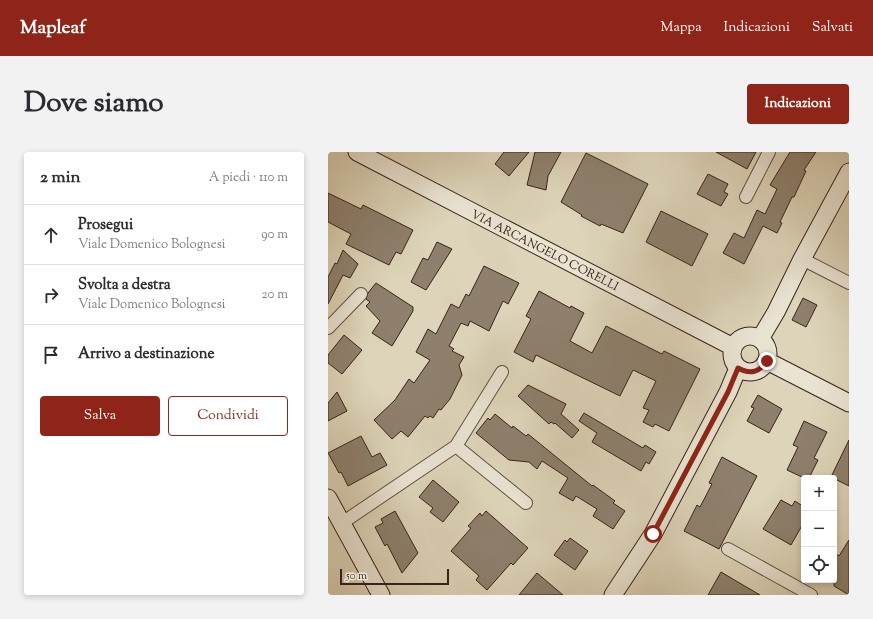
<!DOCTYPE html>
<html lang="it">
<head>
<meta charset="utf-8">
<style>
	:root { --surface:#fff; --page:#f2f2f3; --text:#2b2b33; --muted:#7c7c81; --line:#e1e1e2; --accent:#8f2418 }
	body { margin:0; font-family:"Sorts Mill Goudy",serif; background:var(--page); color:var(--text) }
	.controls { position:absolute; right:12px; bottom:12px; display:grid; overflow:hidden; border-radius:4px; box-shadow:0 2px 6px #0003 }
	.controls button { width:36px; height:36px; display:grid; place-items:center; padding:0; border:0; border-bottom:1px solid var(--line); background:var(--surface); color:var(--text); font:20px sans-serif }
	.scale { position:absolute; left:12px; bottom:10px; width:109px; box-sizing:border-box; padding-left:4px; border:2px solid #38241a; border-top:0; font-size:11px; line-height:14px; white-space:nowrap; color:#38241a; -webkit-text-stroke:3px #e9e3d2; paint-order:stroke }
	.stop { position:absolute; width:12px; height:12px; margin:-9px; border:3px solid #8f2418; border-radius:50%; background:#fff }
	.stop.end { background:#8f2418; border-color:#fff; box-shadow:0 1px 4px #0008 }
	.list { margin:0; padding:0; list-style:none }
	h2 { display:flex; justify-content:space-between; align-items:center; height:52px; margin:0; padding:0 16px; font-size:17px }
	h2 small { font-size:13px; font-weight:400; color:var(--muted) }
	.list li { display:grid; grid-template-columns:26px 1fr auto; gap:12px; align-items:center; box-sizing:border-box; height:60px; padding:0 16px; border-top:1px solid var(--line) }
	.list b { display:block; font-size:15px; white-space:nowrap }
	.list p { margin:0; font-size:13px; white-space:nowrap; color:var(--muted) }
	.list em { font-size:13px; font-style:normal; color:var(--muted) }
	.actions { display:flex; gap:8px; padding:12px 16px }
	.actions a { flex:1; padding:9px 0; border:1px solid var(--accent); border-radius:4px; text-align:center; font-size:14px; color:var(--accent) }
	.actions .main { background:var(--accent); color:#fff }
	.icon { flex:none; width:22px; height:22px; fill:none; stroke:currentColor; stroke-width:2; stroke-linecap:round; stroke-linejoin:round }
	.map { position:relative; flex:none; width:521px; height:443px; overflow:hidden; border-radius:4px }
	header { display:flex; align-items:center; gap:24px; box-sizing:border-box; height:56px; padding:0 20px; background:var(--accent); color:#fff }
	header strong { font-size:19px }
	nav { display:flex; gap:22px; margin-inline-start:auto; font-size:14px }
	.intro { display:flex; align-items:center; justify-content:space-between; box-sizing:border-box; height:96px; padding:0 24px }
	h1 { margin:0; font-size:28px }
	.button { padding:10px 18px; border-radius:4px; background:var(--accent); color:#fff; font-size:14px; font-weight:700 }
	main { display:flex; gap:24px; padding:0 24px }
	aside { flex:1; background:var(--surface); border-radius:4px; box-shadow:0 2px 6px #0003 }
	.map>svg:first-child { display:block }
	.building { fill:#8e806d; stroke:#38241a }
	.lines { fill:none; stroke-linecap:round; stroke-linejoin:round }
	.street-casing { stroke:#615042; stroke-width:14 }
	.secondary-casing { stroke:#38241a; stroke-width:19 }
	.street { stroke:#e9e3d2; stroke-width:12 }
	.secondary { stroke:#e9e3d2; stroke-width:17 }
	.route { stroke:#8f2418; stroke-width:5 }
	.labels { text-anchor:middle; stroke-width:3; stroke-linejoin:round; paint-order:stroke }
	.street-label { font-size:12px; fill:#38241a; stroke:#e9e3d2 }
</style>
</head>
<body>
<header>
<strong>Mapleaf</strong>
<nav><a>Mappa</a><a>Indicazioni</a><a>Salvati</a></nav>
</header>
<div class="intro"><h1>Dove siamo</h1><a class="button">Indicazioni</a></div>
<main>
<aside>
<h2>2 min<small>A piedi · 110 m</small></h2>
<ul class="list">
<li><svg class="icon" aria-label="ahead" viewBox="0 0 24 24"><path d="M12 20V5M6 11l6-6 6 6"/></svg><div><b>Prosegui</b><p>Viale Domenico Bolognesi</p></div><em>90 m</em></li>
<li><svg class="icon" aria-label="right" viewBox="0 0 24 24"><path d="M7 20v-9h11M14 6l5 5-5 5"/></svg><div><b>Svolta a destra</b><p>Viale Domenico Bolognesi</p></div><em>20 m</em></li>
<li><svg class="icon" aria-label="arrive" viewBox="0 0 24 24"><path d="M6 21V4h12l-3 4 3 4H6"/></svg><div><b>Arrivo a destinazione</b></div></li>
</ul>
<div class="actions"><a class="main">Salva</a><a>Condividi</a></div>
</aside>
<div class="map">
<svg width="521" height="443" viewBox="0 0 521 443">
	<rect width="100%" height="100%" fill="#ddd4b9"/>
	<filter id="stains"><feTurbulence type="fractalNoise" baseFrequency=".005" numOctaves="4"/><feColorMatrix values="0 0 0 0 .2 0 0 0 0 .09 0 0 0 0 .02 0 0 0 .5 -.17"/></filter>
	<radialGradient id="worn" r=".72"><stop offset=".6" stop-color="#630" stop-opacity="0"/><stop offset="1" stop-color="#630" stop-opacity=".3"/></radialGradient>
	<path class="building" d="M176,0H201L181,24L167,12Z
		M207,0H233L220,24L218,38L199,33Z
		M388,0H428L419,17Z
		M462,0H488L476,18L478,19L466,45H464L452,70L454,71L449,81L435,74L416,112L395,101L406,81L416,86L429,58L437,62L449,37L442,33Z
		M258,1L320,32L295,81L273,72L272,74L253,64L254,63L233,50Z
		M380,22L400,32L396,40L400,42L393,54L369,42Z
		M0,41L33,57L35,53L85,78L73,102L68,100L61,113L18,92L23,82L0,70Z
		M333,59L380,82L364,114L318,90Z
		M109,90L124,97L98,138L83,130L95,106L100,108Z
		M15,98L30,112L22,126L15,123L0,152V125L7,111L9,112Z
		M156,114L191,131L180,152L175,149L161,179L142,169L140,174L133,171L121,194L126,197L124,199L136,205L131,213L134,223L122,247L113,258L111,257L105,266L102,264L100,266L97,264L80,285L73,279L64,287L46,268L67,248L81,227L86,231L102,208L88,200L100,177L108,182L123,152L131,156L138,142L141,144Z
		M48,131L85,155V159L64,194L44,181L52,169L38,154L42,150L38,147L40,141Z
		M211,139L242,156L243,154L256,161L242,189L264,201L278,174L334,202L336,199L372,217L341,279L327,272L325,275L315,270L321,258L315,256L328,229L305,218L292,244L208,203L205,210L186,200L203,167L198,164Z
		M475,146L489,153L478,175L464,168Z
		M16,183L34,198L14,222L0,211V203Z
		M200,233L238,252L233,262L251,278L244,286L227,271L226,272L223,270L221,272L190,244Z
		M9,240L19,259L0,269V251Z
		M430,243L454,257L441,281L419,269L426,256L423,255Z
		M256,261L315,296L317,293L328,300L321,312L318,310L313,319L264,290L269,281L251,269Z
		M167,262L184,276L185,274L198,284L200,282L264,334L265,333L287,349L285,351L297,359L285,377L265,364L269,357L248,344L245,349L231,341L240,326L214,309L209,317L201,310L181,308L148,281L160,266L162,268Z
		M476,269L499,280L486,306L490,308L481,326H476L459,318L470,295L465,293Z
		M33,284L44,305L52,301L59,313L20,334L13,320L11,321L0,301Z
		M521,288V334L503,325Z
		M394,305L429,324L391,397L356,379L369,353L372,355L384,332L381,331Z
		M105,328L131,350L115,370L102,360L105,356L91,345Z
		M453,348L464,354L467,349L476,355V370L463,393L435,377Z
		M67,359L90,401L74,421L59,392L57,394L47,375L55,371L53,367Z
		M158,359L200,396L185,413L183,411L159,438L148,428L151,424L123,399L143,376L140,374L152,361L154,364Z
		M242,386L260,399L247,418L226,403L237,388L239,390Z
		M521,388V443L506,434V401L511,404Z
		M393,420L415,433L432,443H380Z
		M209,421L235,443H191Z"/>
	<g class="lines">
		<g class="street-casing">
			<path id="street" d="M418,45L441,0
				M474,107L521,131
				M0,176L33,142
				M128,294L198,351
				M14,371L128,294L174,220
				M400,397L483,443"/>
		</g>
		<g class="secondary-casing">
			<path id="secondary" d="M29,0L405,195
				M404 202a18 18 0 1 1 36 0a18 18 0 1 1-36 0Z
				M432,187L448,160L474,107L521,20
				M439,209L521,251
				M0,346L53,443
				M285,443L325,382L400,240L410,216"/>
		</g>
		<use href="#street" class="street"/>
		<use href="#secondary" class="secondary"/>
	</g>
	<g class="lines">
		<path class="route" d="M325,382L400,240L410,216C422,223 432,220 439,209"/>
	</g>
	<g class="labels">
		<g class="street-label">
			<text transform="translate(217 98) rotate(27)" y="4">VIA ARCANGELO CORELLI</text>
		</g>
	</g>
	<rect width="100%" height="100%" filter="url(#stains)"/>
	<rect width="100%" height="100%" fill="url(#worn)"/>
</svg>
<div class="controls">
<button>+</button>
<button>−</button>
<button><svg class="icon" aria-label="locate" viewBox="0 0 24 24"><circle cx="12" cy="12" r="6"/><path d="M12 2v4M12 18v4M2 12h4M18 12h4"/></svg></button>
</div>
<div class="scale">50 m</div>
<div class="stop" style="left:325px;top:382px"></div>
<div class="stop end" style="left:439px;top:209px"></div>
</div>
</main>
</body>
</html>
